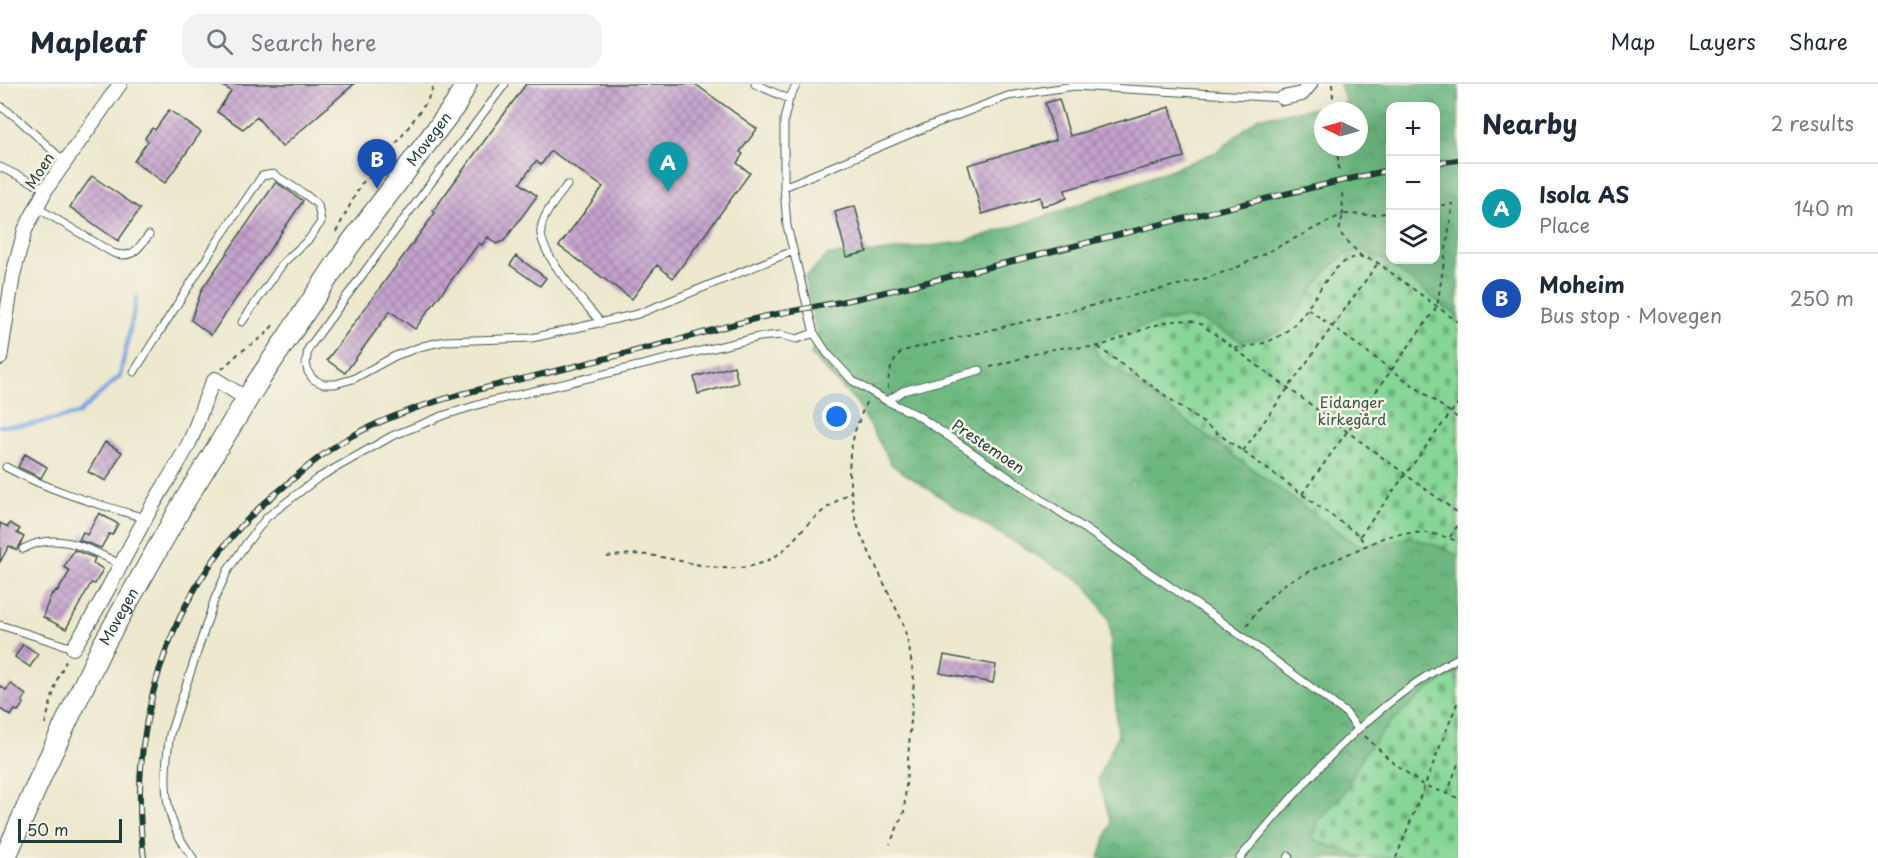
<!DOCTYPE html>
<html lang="en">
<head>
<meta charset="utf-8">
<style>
	:root { --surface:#fff; --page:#f2f2f3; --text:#1f2937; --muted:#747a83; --line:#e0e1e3; --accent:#ea580c }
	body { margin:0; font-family:"Playpen Sans",sans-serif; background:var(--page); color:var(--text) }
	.controls { position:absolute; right:18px; top:18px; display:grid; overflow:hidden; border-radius:12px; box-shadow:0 6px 24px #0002 }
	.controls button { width:54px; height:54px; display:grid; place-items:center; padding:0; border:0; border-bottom:2px solid var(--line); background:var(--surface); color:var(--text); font:30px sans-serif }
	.compass { position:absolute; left:1314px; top:18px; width:54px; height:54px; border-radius:50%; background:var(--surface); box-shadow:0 6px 24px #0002; rotate:275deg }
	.scale { position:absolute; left:18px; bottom:15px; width:104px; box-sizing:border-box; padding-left:6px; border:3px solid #1f3d34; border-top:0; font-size:16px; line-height:21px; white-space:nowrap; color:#1f3d34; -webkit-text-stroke:4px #f7f3e8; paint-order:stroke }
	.you { position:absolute; left:837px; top:333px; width:21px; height:21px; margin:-15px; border:4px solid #fff; border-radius:50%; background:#1a73e8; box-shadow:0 0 0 9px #1a73e833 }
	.badge { display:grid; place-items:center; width:39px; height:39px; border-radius:50%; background:var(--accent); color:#fff; font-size:20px; font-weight:700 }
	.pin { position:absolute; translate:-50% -50px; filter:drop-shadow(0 2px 3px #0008) }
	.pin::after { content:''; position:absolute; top:32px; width:21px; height:18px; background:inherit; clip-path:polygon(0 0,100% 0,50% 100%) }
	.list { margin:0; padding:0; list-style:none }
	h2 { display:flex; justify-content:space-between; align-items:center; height:78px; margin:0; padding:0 24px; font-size:26px }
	h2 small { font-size:20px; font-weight:400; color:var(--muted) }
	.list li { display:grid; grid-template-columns:39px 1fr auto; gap:18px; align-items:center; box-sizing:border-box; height:90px; padding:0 24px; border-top:2px solid var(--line) }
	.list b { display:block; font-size:22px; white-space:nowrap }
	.list p { margin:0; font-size:20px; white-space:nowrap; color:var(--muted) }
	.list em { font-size:20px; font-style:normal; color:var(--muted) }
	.icon { flex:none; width:33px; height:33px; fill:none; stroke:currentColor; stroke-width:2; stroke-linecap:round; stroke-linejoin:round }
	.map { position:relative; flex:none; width:1458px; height:774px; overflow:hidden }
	header { display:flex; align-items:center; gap:36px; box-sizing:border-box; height:84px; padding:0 30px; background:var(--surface); border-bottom:2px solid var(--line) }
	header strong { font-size:28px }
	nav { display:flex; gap:33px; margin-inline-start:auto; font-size:21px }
	.search { width:420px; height:54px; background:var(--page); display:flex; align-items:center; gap:15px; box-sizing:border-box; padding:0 21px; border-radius:18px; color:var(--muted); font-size:22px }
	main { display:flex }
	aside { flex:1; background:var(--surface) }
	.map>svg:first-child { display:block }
	.forest { fill:url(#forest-crowns); stroke:#467a5a; stroke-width:1.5; fill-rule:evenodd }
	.cemetery { fill:url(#cemetery-stones); stroke:#528a65; stroke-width:1.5 }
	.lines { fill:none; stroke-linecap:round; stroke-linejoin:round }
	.stream { stroke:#75a4df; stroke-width:4 }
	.building { fill:url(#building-cross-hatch) }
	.service-casing { stroke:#3e574b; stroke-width:9 }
	.minor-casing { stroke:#3e574b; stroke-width:16 }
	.primary-casing { stroke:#3e574b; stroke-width:23 }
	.path { stroke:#3e574b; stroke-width:2; stroke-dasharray:4.5 4.5; stroke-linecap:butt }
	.service { stroke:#fff; stroke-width:7 }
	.minor { stroke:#fff; stroke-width:14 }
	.primary { stroke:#fff; stroke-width:21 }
	.rail-casing { stroke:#1f3d34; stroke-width:6 }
	.rail { stroke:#f7f3e8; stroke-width:4; stroke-dasharray:11; stroke-linecap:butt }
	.labels { text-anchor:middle; stroke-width:5; stroke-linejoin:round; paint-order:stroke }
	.street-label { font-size:15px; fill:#1f3d34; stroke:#f7f3e8 }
	.park-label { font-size:15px; fill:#345c48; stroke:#f7f3e8 }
</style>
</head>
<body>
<header>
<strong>Mapleaf</strong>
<div class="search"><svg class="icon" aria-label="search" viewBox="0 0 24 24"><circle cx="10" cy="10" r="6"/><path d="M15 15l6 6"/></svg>Search here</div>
<nav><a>Map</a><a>Layers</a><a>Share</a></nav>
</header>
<main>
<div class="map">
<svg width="1458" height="774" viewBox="0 0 1458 774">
	<defs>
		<pattern id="forest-crowns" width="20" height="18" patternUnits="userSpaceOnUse" patternTransform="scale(1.5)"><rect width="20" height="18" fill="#6cb77f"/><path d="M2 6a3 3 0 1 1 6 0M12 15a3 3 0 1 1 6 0" fill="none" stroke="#589669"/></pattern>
		<pattern id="cemetery-stones" width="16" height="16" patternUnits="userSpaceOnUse" patternTransform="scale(1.5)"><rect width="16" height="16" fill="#86d696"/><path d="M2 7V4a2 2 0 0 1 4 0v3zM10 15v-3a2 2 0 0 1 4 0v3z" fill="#6daf7b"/></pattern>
		<pattern id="building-cross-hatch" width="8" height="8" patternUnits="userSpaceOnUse" patternTransform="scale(1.5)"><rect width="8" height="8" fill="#c5a2cd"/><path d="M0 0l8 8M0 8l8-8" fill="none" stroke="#9f85a7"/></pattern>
	</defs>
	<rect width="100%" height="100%" fill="#f7f3e8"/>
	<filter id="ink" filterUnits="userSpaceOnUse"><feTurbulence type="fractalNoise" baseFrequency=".0167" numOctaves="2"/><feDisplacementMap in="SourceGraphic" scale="12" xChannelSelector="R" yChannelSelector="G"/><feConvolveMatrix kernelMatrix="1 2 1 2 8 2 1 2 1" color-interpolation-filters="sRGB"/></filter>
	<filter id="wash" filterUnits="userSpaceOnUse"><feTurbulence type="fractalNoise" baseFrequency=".008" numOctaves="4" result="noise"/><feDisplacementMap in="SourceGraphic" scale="24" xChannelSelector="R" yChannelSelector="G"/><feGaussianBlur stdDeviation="1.35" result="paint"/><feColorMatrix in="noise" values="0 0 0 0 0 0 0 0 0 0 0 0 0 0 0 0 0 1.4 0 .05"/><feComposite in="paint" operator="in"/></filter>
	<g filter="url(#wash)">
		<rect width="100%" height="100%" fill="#ede8ce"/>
		<path class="forest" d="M1340,0H1458V233L1384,176L1362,167L1344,171L1325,189L1286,244L1263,254L1242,257L1202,237L1181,234L1112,250L1098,256L1094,263L1099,273L1351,457L1362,461L1385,459L1409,453L1442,463L1458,472V588L1429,605L1364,670L1344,709L1319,736L1313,755L1364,774H1099L1111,739L1098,694L1118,651L1109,535L1085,500L962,427L892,381L857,319L811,271L817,252L805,194L828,171L869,169L964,158L1056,129L1217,68L1259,33L1346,19ZM1390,22H1436V176H1390ZM1323,27H1359V63H1323Z"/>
		<path class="cemetery" d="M1362,167L1384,176L1458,233V472L1442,463L1409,453L1385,459L1362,461L1351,457L1099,273L1094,263L1098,256L1112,250L1181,234L1202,237L1242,257L1263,254L1286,244L1325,189L1345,170Z
			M1458,588V774H1364L1313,755L1319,736L1344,709L1364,670L1389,640L1429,605Z"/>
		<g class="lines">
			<path class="stream" d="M0,342L28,341L78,330L120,292L137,213"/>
		</g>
		<g id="blocks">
			<path class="building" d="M220,0H354L282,63L257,33L243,45L217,28L231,7Z
				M526,0H695L757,45L740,68L743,70L737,79L750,89L673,194L657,181L632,215L559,162L603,103L551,67L541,81L536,77L520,99L537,112L504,157L496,160L488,153L482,161L479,159L415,245L390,227L345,289L327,276L424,144L435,129L433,127Z
				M1059,15L1070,52L1170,23L1184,73L1065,106L1067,114L1055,119L1042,122L1040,113L982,130L968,81L1056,56L1045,19Z
				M169,26L201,48L165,99L134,77L148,57L145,54L152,44L155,46Z
				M92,92L140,125L118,157L70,123Z
				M276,98L303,117L211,251L191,236L202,205Z
				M855,122L867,168L847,173L835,128Z
				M516,172L546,194L540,202L510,181Z
				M734,282L738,299L698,310L694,293Z
				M105,358L122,368L106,397L88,388Z
				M25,370L47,383L41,394L18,383Z
				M99,429L118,440L112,451L109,450L101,464L79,456L83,448L87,451Z
				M0,439L8,443L10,439L20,445L17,449L24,453L17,466L9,462L0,478Z
				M74,466L95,474L93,479L103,485L95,500L91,499L66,545L43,533L45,530L44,529L52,509L54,510L56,506L58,507L70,487L64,483Z
				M23,560L38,570L30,583L15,573Z
				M944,571L996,581L993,599L940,589Z
				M11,600L26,611L22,617L24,619L18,627L15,626L11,632L0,625V602L6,606Z"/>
		</g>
	</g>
	<g filter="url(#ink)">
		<use href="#blocks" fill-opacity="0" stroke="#3e574b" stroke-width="1.5"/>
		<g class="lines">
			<g class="service-casing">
				<path id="service" d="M505,0L374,175L308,265L306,279L308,288L313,295L323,300H335L353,295L395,272L423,262L445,257L532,254L638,230L793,167
					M755,0L789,15
					M797,0L789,15L784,36V103L787,142L814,249L827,269L853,297L887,317L917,331L1221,537L1346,629L1358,645
					M0,22L16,33L65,78
					M0,83L46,105
					M567,101C558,114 543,129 541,145C538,169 585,219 601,239
					M784,103L929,42L1008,12L1074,2L1283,14
					M36,123L113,169C133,176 138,164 149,151
					M134,288L217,158L262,92L273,90L306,111L318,121L321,138L309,155L284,178L242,238
					M887,317L903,307L980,286
					M6,383C50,407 97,420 145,434
					M23,465C58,446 89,465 120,480
					M0,541L73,564
					M193,774C187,765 180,756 176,746C162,716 165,682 170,650L215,514L228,486L246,460L267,433L318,394L392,352L445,331L484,319L759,253L781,251L797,255L814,249
					M1240,774C1301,701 1371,618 1458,574
					M1288,774L1289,772"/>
			</g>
			<g class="minor-casing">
				<path id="minor" d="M1283,14L1302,10L1310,0
					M0,274L13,191L25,146L46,105L120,0
					M73,564C101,523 121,478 145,435C159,409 176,385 189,359C200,337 202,316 215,295L247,315"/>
			</g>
			<g class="primary-casing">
				<g id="primary">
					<path id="s1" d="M5,774L45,683L102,563L184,418L257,299L348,163L456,20L466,0"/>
				</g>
			</g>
			<path class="path" d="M1332,0L1334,27
				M1337,63L1339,87
				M336,148L361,100L373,90L405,48L427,17L435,0
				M1362,173L1339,148L1343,130L1373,131L1390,128
				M1308,225L1458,334
				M1098,263L1360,452L1365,463
				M1234,264C1256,262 1273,259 1290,244C1313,226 1327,179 1356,173C1364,172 1371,176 1378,179L1458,238
				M990,283C1011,278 1032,270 1053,265C1068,262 1084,265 1099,262C1129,254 1170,227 1201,240L1458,429
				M222,285L239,269L265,251L274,240
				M888,305C888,289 891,279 902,267L1207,194L1238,183L1343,130L1342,106
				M866,318L855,347L850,370L849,390L854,430L860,449L903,539L909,563L914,595L904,728L890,760
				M1243,367L1378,179
				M1302,410L1437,223L1453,120L1436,122
				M1360,452L1458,319
				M1450,453L1458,441
				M607,473C620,471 634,469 648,471C690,476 733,497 774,473C789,464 797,450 810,438C822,427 836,417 850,408
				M1247,542C1257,524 1273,509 1289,497L1385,453C1411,447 1433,446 1458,458
				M45,640L57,596L66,577
				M1365,652L1389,675L1421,700L1458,714
				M1447,710L1458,680
				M1396,774L1458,617"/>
			<use href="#service" class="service"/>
			<use href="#minor" class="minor"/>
			<use href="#primary" class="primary"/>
			<g class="rail-casing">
				<path id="rail" d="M1436,79L1458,76
					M144,774C127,649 164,515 257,426C266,417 277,409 287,400C307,383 327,366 350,353C417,316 495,302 568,284C604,275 640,266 675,257C706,248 736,239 767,232C800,225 834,220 868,212C1042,172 1215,124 1390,86"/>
			</g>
			<use href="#rail" class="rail"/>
		</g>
	</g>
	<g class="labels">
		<g class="street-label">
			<text dy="5" stroke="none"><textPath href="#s1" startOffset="837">Movegen</textPath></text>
			<text transform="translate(40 87) rotate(-57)" y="5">Moen</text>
			<text transform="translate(988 363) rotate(34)" y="5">Prestemoen</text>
			<text dy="5" stroke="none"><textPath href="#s1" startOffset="267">Movegen</textPath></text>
		</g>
		<g class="park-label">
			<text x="1352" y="324">Eidanger<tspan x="1352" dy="17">kirkegård</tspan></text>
		</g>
	</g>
</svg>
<div class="controls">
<button>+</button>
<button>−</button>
<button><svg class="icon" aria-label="layers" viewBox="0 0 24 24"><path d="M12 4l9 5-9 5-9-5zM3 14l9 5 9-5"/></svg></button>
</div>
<svg class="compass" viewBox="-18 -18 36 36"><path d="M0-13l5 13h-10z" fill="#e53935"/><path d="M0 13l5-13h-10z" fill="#747a83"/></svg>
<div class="scale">50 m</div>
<div class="you"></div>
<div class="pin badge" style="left:668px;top:108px;background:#0f9aa8">A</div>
<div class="pin badge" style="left:377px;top:105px;background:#1a4fb4">B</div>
</div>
<aside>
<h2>Nearby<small>2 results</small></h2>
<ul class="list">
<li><span class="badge" style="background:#0f9aa8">A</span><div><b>Isola AS</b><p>Place</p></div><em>140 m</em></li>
<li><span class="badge" style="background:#1a4fb4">B</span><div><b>Moheim</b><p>Bus stop · Movegen</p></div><em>250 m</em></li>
</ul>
</aside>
</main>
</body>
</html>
